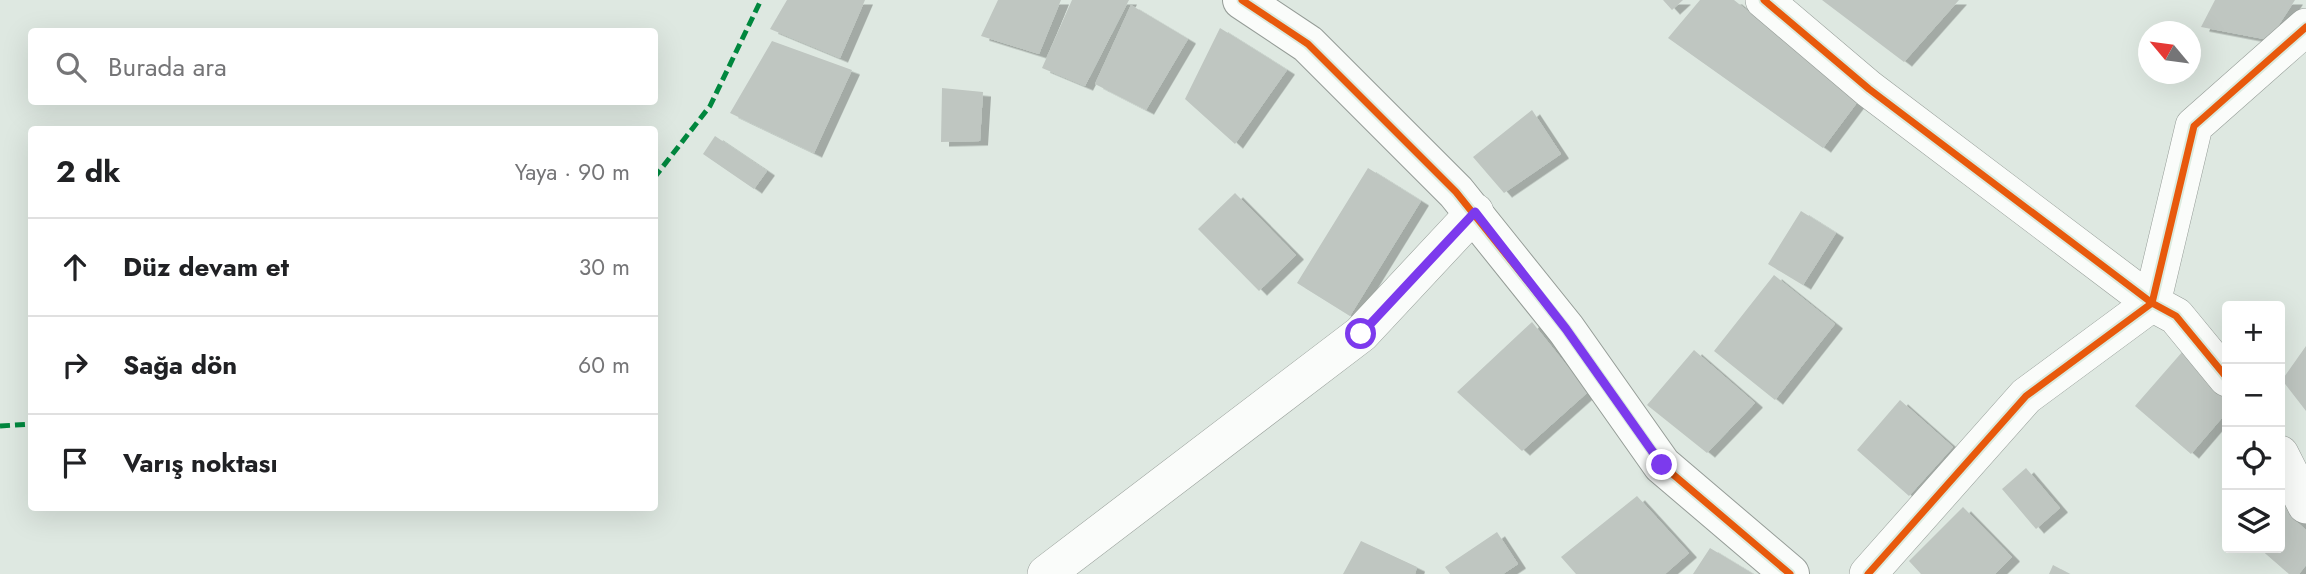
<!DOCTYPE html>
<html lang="tr">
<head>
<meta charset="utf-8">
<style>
	:root { --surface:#fff; --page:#f2f2f2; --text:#202124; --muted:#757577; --line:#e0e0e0 }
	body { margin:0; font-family:Jost,sans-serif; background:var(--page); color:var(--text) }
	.controls { position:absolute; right:21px; bottom:21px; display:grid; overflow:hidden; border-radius:7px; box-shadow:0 7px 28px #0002 }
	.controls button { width:63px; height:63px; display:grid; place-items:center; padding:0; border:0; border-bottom:2px solid var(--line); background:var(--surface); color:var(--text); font:35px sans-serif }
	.compass { position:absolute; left:2138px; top:21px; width:63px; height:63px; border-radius:50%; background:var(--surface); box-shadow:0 7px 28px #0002; rotate:299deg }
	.stop { position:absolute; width:21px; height:21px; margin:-16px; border:5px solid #7c3aed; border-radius:50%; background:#fff }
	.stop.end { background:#7c3aed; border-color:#fff; box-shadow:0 2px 7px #0008 }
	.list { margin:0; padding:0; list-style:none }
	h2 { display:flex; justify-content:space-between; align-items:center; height:91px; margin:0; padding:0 28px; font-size:30px }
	h2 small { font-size:23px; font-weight:400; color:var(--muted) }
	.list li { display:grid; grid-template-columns:46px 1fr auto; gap:21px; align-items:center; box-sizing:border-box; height:98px; padding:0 28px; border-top:2px solid var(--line) }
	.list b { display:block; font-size:26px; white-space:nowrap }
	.list em { font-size:23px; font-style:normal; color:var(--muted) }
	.icon { flex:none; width:38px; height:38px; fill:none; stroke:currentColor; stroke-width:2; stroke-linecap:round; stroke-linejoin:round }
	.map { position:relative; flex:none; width:2306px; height:574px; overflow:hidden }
	.search { position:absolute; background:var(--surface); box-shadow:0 7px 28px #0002; left:28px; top:28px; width:630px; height:77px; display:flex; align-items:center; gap:18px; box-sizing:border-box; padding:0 24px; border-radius:7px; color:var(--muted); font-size:26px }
	.panel { position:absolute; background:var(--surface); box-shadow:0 7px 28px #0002; left:28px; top:126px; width:630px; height:385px; border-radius:7px }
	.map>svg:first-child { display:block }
	.building { fill:#bfc6c1; filter:url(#shadow) }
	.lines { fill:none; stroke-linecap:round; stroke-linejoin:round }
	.street-casing { stroke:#959c97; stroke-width:38 }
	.secondary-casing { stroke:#959c97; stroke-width:40 }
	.street { stroke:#fafcfa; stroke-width:37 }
	.secondary { stroke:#fafcfa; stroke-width:38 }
	.quiet { stroke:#00873e; stroke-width:5; stroke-dasharray:10 5; stroke-linecap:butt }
	.cycleway-casing { stroke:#dbebdf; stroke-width:11 }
	.cycleway { stroke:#e8590c; stroke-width:7 }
	.route { stroke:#7c3aed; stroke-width:9 }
</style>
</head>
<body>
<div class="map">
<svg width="2306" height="574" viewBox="0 0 2306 574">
	<defs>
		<filter id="shadow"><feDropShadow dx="8" dy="4.5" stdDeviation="0" flood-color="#0004"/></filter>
	</defs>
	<rect width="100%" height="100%" fill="#dee8e1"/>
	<path class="building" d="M787,0H865L840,58L770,29Z
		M998,0H1061L1039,54L981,36Z
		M1072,0H1129L1085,86L1042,68Z
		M1663,0H1683L1672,10Z
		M1700,0H1734L1859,100L1823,148L1668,38Z
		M1822,0H1959L1904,62Z
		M2215,0H2295L2269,40L2201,27Z
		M1131,5L1188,39L1146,110L1095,84Z
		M1220,28L1287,70L1235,144L1185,99Z
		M772,41L852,70L814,153L730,113Z
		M942,88L983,92L980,141L941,142Z
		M1532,110L1561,154L1504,193L1473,157Z
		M715,136L767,171L754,189L703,154Z
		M1368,168L1421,201L1350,316L1297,283Z
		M1235,193L1296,255L1259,291L1198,229Z
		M1801,211L1836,233L1803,285L1768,264Z
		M1774,275L1835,324L1775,400L1714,351Z
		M1532,322L1588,392L1522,451L1457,392Z
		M2306,346V411L2282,380Z
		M1694,350L1755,403L1707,453L1647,405Z
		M2183,351L2227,390V412L2191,454L2135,406Z
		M1900,400L1953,447L1909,496L1857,450Z
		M2026,468L2060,508L2036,529L2002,489Z
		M2280,475L2299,492L2298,523L2306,530V565L2299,574H2289L2259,548H2280Z
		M1637,496L1689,553L1665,574H1576L1561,557Z
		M1963,507L2012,557L1995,574H1921L1909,561Z
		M1497,532L1518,564L1503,574H1450L1445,567Z
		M1361,541L1417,567L1415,574H1343Z
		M1710,548L1753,574H1693Z
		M2053,565L2070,574H2049Z"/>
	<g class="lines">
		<g class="street-casing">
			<path id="street" d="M1764,0L1869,89L2152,303L2176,316L2227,378
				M2280,454L2306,505
				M1046,574L1361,334L1475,212
				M1868,574L2026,396L2152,303L2194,126L2306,27"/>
		</g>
		<g class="secondary-casing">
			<path id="secondary" d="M1242,0L1308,44L1456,192L1566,329L1662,465L1790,574"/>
		</g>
		<use href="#street" class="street"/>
		<use href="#secondary" class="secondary"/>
		<path class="quiet" d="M654,178L710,106L761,0
			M0,426L32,424"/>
		<g class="cycleway-casing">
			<path id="cycleway" d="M1242,0L1308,44L1456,192L1566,329L1662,465L1790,574
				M1764,0L1869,89L2152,303L2176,316L2227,378
				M1868,574L2026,396L2152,303L2194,126L2306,27"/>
		</g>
		<use href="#cycleway" class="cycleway"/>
	</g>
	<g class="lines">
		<path class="route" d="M1361,334L1475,212L1566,329L1662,465"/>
	</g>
</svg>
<div class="controls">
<button>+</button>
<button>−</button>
<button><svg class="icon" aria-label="locate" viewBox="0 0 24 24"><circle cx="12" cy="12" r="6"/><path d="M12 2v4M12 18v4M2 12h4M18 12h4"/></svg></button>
<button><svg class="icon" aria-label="layers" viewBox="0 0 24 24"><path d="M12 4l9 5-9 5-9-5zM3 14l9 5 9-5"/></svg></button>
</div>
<svg class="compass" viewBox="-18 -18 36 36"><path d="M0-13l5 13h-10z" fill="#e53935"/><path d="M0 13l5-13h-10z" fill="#757577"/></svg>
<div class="stop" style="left:1361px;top:334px"></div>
<div class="stop end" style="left:1662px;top:465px"></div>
<div class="search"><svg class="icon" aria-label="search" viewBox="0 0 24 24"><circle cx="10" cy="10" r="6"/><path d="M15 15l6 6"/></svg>Burada ara</div>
<section class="panel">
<h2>2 dk<small>Yaya · 90 m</small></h2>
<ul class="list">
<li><svg class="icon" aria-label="ahead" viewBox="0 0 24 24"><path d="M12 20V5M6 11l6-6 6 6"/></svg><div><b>Düz devam et</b></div><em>30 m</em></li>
<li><svg class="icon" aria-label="right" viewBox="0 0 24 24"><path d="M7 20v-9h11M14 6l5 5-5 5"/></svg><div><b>Sağa dön</b></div><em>60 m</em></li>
<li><svg class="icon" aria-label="arrive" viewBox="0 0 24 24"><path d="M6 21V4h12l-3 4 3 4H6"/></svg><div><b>Varış noktası</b></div></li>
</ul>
</section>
</div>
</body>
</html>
